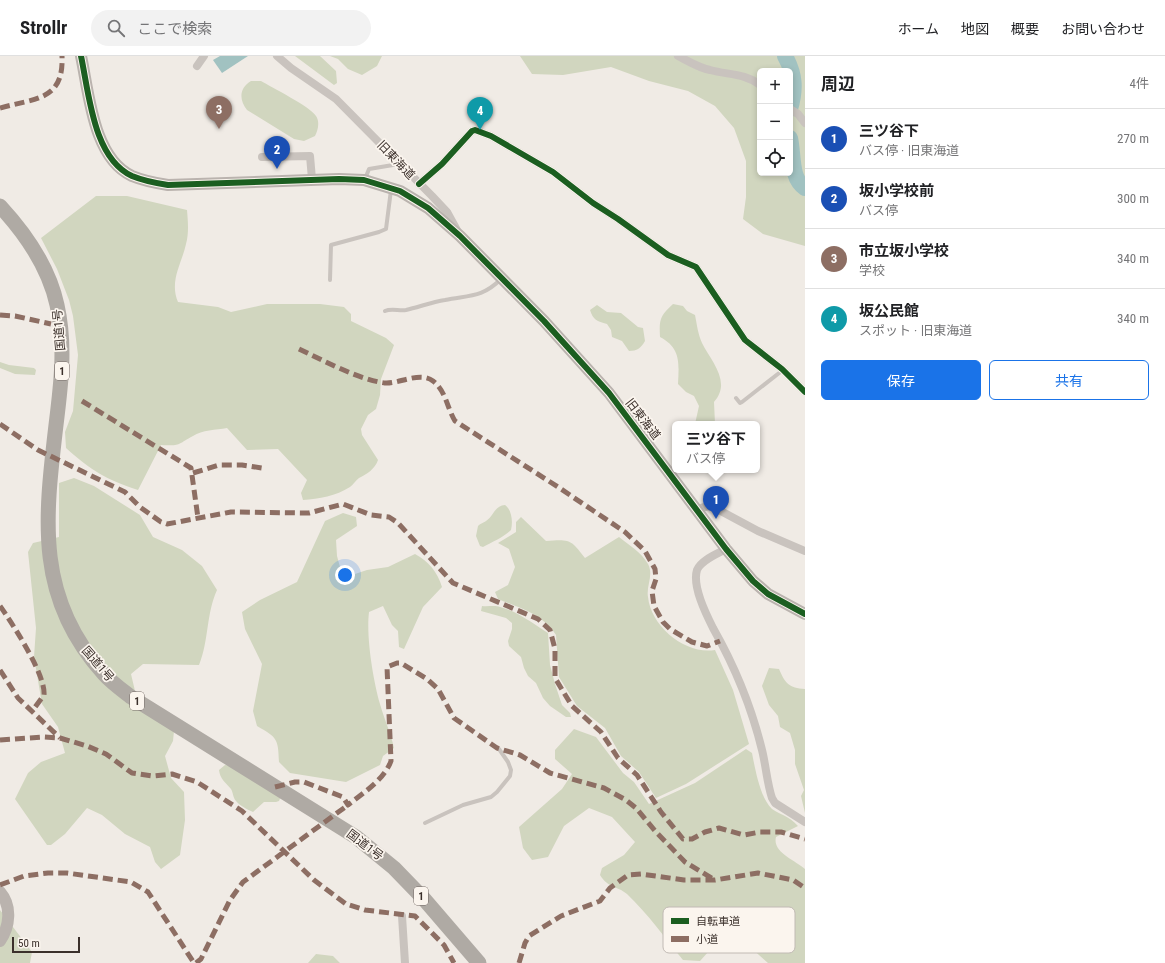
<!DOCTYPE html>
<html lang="ja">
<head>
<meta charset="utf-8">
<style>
	:root { --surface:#fff; --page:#f2f2f2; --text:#202124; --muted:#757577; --line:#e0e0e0; --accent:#1a73e8 }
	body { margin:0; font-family:"Roboto Condensed","Noto Sans JP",sans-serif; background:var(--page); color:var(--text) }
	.controls { position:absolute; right:12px; top:12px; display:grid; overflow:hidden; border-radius:6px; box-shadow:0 2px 6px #0003 }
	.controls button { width:36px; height:36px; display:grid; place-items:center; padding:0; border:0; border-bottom:1px solid var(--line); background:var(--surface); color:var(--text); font:20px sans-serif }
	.scale { position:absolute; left:12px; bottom:10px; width:68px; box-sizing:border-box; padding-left:4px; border:2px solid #3b302b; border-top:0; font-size:11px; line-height:14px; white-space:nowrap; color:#3b302b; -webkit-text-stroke:3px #fbf5ee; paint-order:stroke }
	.you { position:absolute; left:345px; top:519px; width:14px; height:14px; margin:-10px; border:3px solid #fff; border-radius:50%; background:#1a73e8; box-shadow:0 0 0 6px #1a73e833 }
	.badge { display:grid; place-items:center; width:26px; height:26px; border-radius:50%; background:var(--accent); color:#fff; font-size:13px; font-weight:700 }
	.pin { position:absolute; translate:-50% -33px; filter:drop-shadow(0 1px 2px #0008) }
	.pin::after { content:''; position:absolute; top:21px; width:14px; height:12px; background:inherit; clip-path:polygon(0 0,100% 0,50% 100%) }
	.popup { position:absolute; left:672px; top:365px; width:88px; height:52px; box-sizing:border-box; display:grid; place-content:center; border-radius:6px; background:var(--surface); filter:drop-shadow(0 1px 3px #0005); font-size:13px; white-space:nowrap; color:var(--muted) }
	.popup b { font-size:15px; color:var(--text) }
	.popup::after { content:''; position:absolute; left:50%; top:100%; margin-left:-8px; border:8px solid transparent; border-top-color:var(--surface) }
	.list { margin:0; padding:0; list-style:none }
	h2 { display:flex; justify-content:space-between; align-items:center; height:52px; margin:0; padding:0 16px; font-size:17px }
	h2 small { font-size:13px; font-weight:400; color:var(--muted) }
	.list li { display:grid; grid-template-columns:26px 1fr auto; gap:12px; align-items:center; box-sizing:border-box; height:60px; padding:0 16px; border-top:1px solid var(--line) }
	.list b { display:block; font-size:15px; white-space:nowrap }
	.list p { margin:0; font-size:13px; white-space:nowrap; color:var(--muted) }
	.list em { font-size:13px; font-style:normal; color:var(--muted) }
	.actions { display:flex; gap:8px; padding:12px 16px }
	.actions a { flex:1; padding:9px 0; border:1px solid var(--accent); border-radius:6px; text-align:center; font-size:14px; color:var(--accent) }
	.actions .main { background:var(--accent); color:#fff }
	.icon { flex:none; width:22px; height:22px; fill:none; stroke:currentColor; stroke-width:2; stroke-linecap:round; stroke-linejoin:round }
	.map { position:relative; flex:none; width:805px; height:907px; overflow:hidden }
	header { display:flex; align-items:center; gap:24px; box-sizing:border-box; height:56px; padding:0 20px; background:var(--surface); border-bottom:1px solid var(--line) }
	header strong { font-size:19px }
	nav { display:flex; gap:22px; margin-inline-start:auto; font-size:14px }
	.search { width:280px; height:36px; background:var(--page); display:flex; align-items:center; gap:10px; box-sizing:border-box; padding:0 14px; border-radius:22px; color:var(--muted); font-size:15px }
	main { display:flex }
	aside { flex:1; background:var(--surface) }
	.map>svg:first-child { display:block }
	.green { fill:#d1d6bf; fill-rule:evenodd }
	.water { fill:#a1c2c1 }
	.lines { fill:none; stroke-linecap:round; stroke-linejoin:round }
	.river { stroke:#a1c2c1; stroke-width:16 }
	.lane { stroke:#c9c3be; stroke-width:4 }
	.street { stroke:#c9c3be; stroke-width:8 }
	.secondary { stroke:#bab3ae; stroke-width:12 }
	.highway { stroke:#afaaa4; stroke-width:15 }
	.quiet { stroke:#8d6e63; stroke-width:5; stroke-dasharray:10 5; stroke-linecap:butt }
	.cycleway-casing { stroke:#fbf5ee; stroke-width:8 }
	.cycleway { stroke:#1b5e20; stroke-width:6 }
	.labels { text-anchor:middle; stroke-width:3.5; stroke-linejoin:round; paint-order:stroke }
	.shield { fill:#fbf5ee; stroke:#756b66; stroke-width:1 }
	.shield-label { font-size:11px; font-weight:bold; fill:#3b302b }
	.street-label { font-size:12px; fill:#3b302b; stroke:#fbf5ee }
	.key { fill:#fbf5ee; stroke:#c1bab4; stroke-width:1 }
	.key-label { font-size:11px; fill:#3b302b }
</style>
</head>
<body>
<header>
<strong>Strollr</strong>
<div class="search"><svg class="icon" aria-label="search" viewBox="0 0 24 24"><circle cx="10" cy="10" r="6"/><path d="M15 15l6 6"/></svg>ここで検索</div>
<nav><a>ホーム</a><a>地図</a><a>概要</a><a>お問い合わせ</a></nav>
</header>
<main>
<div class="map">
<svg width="805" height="907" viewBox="0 0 805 907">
	<rect width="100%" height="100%" fill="#f0ebe5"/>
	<path class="green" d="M295,0H320L336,15L337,27L334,29Z
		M330,0H382L377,10L362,19L348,13L338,3Z
		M520,0H805V190L763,178L743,163L746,141V105L734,72L715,50L688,35L649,25L611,11L563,19L532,18ZM760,15H790V117H760Z
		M251,25H261C271,31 311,51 316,60C320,66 318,74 315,80L304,85L294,83L247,54C239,44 239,32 251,25Z
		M96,140H127L187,154C188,166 189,177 186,188C182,207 169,225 178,246L218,251L231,256L267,248H320L344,251L351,258V265L386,282L394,289L381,323L380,339L376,353L368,359L361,373L362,379L378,404C375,413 367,418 359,422C356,424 353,429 350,431C336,440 319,443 303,444L301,437L307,424L278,393L247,394L227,372C216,374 202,374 193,380C176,389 182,390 161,389L138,434C105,423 92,415 66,392L65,376L73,355L78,299L73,260L69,244L57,213L41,182Z
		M673,248L683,250L687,255L695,259C697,269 698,278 702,287C711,305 732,326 714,346L715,368H695L699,350L694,340L686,336L678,328C679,307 681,292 660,281C659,263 660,260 673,248Z
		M597,249L607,256L621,257L638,271L643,272L645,285C641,292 637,295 629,295L622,285L612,281L611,274L607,268C597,265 593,264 590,254Z
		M0,306L9,309L34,312L36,314L35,319L15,318L0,312Z
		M74,422L94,430L140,459L153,481L182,494L202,510L217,534C206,558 209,585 199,609L143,608L131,618L135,635L174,675L173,685L165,700L171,722L184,736L185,764L180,799L161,813L155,806L150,791L125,778L102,759L87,752L65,778L51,789H47L15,743L28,717L41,706L65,697L58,671L42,648L34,601L36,572L28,496L33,487L59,481V427Z
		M505,449C512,454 513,466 511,474C504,481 492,486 483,491L480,490L476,480L478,470C481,467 483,467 486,465C494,460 494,450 505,449Z
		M343,457L356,461L357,470L336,484L337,500L343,522L367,514L388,511L415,498C429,506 437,515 442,531L423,551L404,593L399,591L398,575L392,569L383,550L369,556C366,581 373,623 380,648C384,663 391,677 394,692L383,700L380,709L346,726L290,717L279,706C278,683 278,682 257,670L253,655L262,608L245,573L242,556L260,544L297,526L325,465Z
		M521,461L546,485C571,483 571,484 585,502L619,481C629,489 641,496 648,508C654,519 646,530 648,541C651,571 686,599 715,594L733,634L749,688L686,728L656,742L639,716L621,700L605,672L577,650L559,621L556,579C543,558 520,552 498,543L495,536L508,529L515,511L509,493L498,487L516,476V466Z
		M482,550C487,551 495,549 500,551C517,555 535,569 548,577L550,609L555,628L562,649L570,657L571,661H566L550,650L543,642L536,627L528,620L524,612L521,601L509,590L508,585L512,573V567L506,562L481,555Z
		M769,612L779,613C785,627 789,632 805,633V757L801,740L804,734L795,708V694L790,677L780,671L778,660L769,649L762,630Z
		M574,673L596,681L623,717L634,726L649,748L695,727L746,693L752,697C755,712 760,742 772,753C782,760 788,759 798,770L776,781C772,796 795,804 805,813V907H768L740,882L719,884L700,905L683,904C665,882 648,858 627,838C616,829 609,833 600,819L602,812L624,799L635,786L612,761L589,752L564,770L548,801L532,804L523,792L519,771L562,733L572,718L555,703V694Z
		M225,709L233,710L281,740L279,745L276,746H264L253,756C248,754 239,749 236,745C233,742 233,736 231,733C225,726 220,723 219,714Z
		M0,854L32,896L30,907H0Z
		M316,898L333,900L340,907H308Z"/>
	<path class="water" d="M220,0H248L222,17L213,4Z"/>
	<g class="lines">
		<path class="river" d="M785,0C795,18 796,33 790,53
			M790,82C794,99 790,122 805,132"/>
		<path class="lane" d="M365,123L369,113L399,108
			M330,224L331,189L379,176L386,173L391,134
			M385,255C391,252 399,255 406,254C419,251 432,246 445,244C469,239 482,242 501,223
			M736,342L740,347L742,346L783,314
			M425,767L463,749L491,741L497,736L510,720L511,714L508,706L499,693"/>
		<path class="street" d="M277,0L291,12L336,43L432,140L447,156L458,176
			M678,0C688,5 699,12 710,14C728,19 745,17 760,29
			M197,10L204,0
			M790,53L798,58L805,67
			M262,101L310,100L312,123
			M419,128L442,108L472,75L475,74L491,80L553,116L593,147L618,163L668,199L696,211L745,284L782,313L805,336
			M697,453L709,450L717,453L758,475L805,495
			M726,493C717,498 701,504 697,514C692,530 706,558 713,572C734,609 752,653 762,694C766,710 767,727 772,742L775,747L805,766
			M402,860L405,907"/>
		<path class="secondary" d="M81,0C89,37 93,102 132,120C144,125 155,127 168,129L339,123L364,124L400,135L428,152L460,180L544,265L609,337L726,493L753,525L768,538L805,558
			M0,836C12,850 10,870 0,885"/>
		<path class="highway" d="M0,150C25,177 49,212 57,249C66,289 61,329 56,369C45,463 35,542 104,618C111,626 122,634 131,641L356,781L394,812L424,843L479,907"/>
		<path class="quiet" d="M0,52C35,42 64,45 62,0
			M0,259L15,260L51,268
			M299,293C322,304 360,324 385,327C399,328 420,315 433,325C446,335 447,352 455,365L558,431L625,476L645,495L655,513L656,523L652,535L654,550L663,566L670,573L692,586L707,590L720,585
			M82,345L191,412L198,462
			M0,368L38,394L125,436L140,451L161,466L167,468L231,456L309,457L343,448L371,459L389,461L398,467L453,527L538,563L550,574L555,593V622L572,650L601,676L618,702L637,719L661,756L683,783H692L705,776L719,772L744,779L760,776H781L805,783
			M193,417L219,409H242L262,412
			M0,550C12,567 46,619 44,639L33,654
			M0,614L18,642L60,682
			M0,684L44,681L60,682L87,690L106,698L132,717L153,720L172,718L197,726L242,755L314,824L346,848L365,854L415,860L444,889L454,907
			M275,731L295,726H304L343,741L348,749C363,737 384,724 391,705L387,611L397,607H401L427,623L438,633L454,662L497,692L520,699L550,717L604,732L626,744L636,752L656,776L685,806L715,824
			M0,829L24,820L48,817H67L131,826L148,836L194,907
			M196,907L201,903L230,844L243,826L348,749
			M519,907L525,887L529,880L561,860L600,845L610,832L628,819L641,818L684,824H715L758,817L793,824L805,832"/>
		<g class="cycleway-casing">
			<path id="cycleway" d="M81,0C89,37 93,102 132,120C144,125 155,127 168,129L339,123L364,124L400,135L428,152L460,180L544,265L609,337L726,493L753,525L768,538L805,558
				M419,128L442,108L472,75L475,74L491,80L553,116L593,147L618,163L668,199L696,211L745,284L782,313L805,336"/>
		</g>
		<use href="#cycleway" class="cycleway"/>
	</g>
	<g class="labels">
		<g class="shield">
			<rect x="55" y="306" width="14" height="18" rx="3"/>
			<rect x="130" y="636" width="14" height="18" rx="3"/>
			<rect x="414" y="831" width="14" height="18" rx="3"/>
		</g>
		<g class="shield-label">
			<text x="62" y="319">1</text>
			<text x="137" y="649">1</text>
			<text x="421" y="844">1</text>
		</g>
		<g class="street-label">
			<text transform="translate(396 104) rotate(46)" y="4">旧東海道</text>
			<text transform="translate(59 274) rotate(-95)" y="4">国道1号</text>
			<text transform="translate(643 363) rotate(52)" y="4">旧東海道</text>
			<text transform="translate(98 608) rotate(49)" y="4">国道1号</text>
			<text transform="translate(365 789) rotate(37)" y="4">国道1号</text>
		</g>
	</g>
	<rect x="663" y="851" width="132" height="46" rx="6" class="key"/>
	<rect x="671" y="862" width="18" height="6" fill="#1b5e20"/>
	<rect x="671" y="880" width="18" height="6" fill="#8d6e63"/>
	<g class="key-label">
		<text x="696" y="869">自転車道</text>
		<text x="696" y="887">小道</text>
	</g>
</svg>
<div class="controls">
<button>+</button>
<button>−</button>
<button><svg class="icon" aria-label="locate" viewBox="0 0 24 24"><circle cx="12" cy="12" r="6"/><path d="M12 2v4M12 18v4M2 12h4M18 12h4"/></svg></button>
</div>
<div class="scale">50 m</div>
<div class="you"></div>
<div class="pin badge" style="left:716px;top:463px;background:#1a4fb4">1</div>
<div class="popup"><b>三ツ谷下</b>バス停</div>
<div class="pin badge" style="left:277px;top:113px;background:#1a4fb4">2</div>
<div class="pin badge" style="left:219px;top:73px;background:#8d6e63">3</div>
<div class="pin badge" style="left:480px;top:74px;background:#0f9aa8">4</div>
</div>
<aside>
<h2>周辺<small>4件</small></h2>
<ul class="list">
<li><span class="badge" style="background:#1a4fb4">1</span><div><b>三ツ谷下</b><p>バス停 · 旧東海道</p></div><em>270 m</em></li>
<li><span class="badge" style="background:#1a4fb4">2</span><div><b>坂小学校前</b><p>バス停</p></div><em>300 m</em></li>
<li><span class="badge" style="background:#8d6e63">3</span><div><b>市立坂小学校</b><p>学校</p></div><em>340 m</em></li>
<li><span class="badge" style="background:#0f9aa8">4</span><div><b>坂公民館</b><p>スポット · 旧東海道</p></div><em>340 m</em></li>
</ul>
<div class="actions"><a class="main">保存</a><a>共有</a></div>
</aside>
</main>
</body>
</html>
